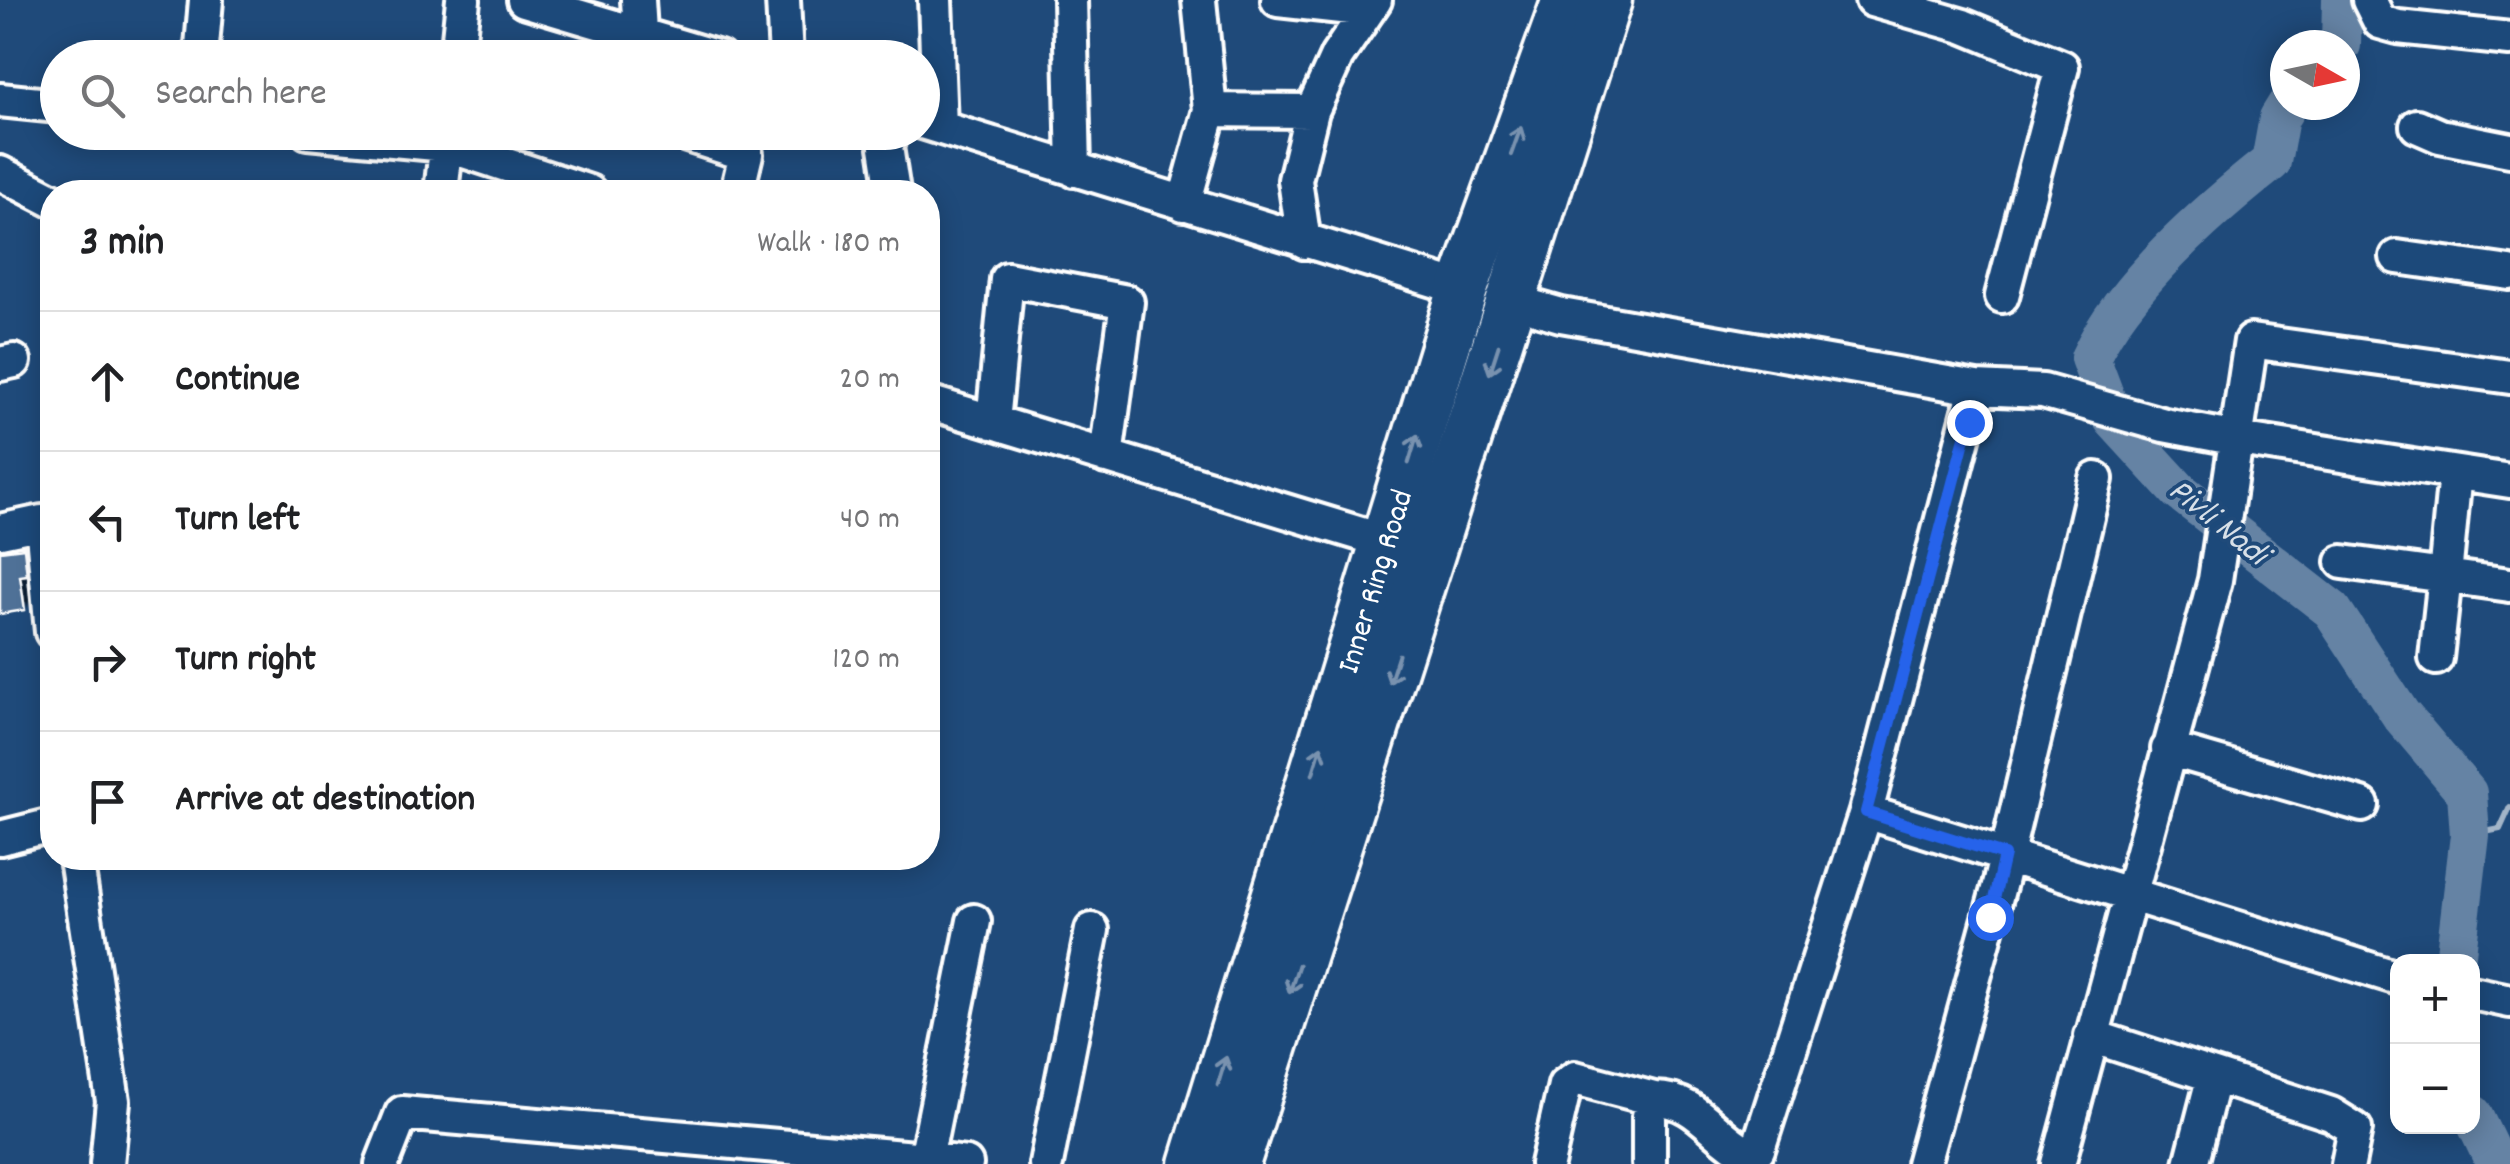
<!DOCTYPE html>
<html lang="en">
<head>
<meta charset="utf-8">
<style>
	:root { --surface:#fff; --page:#f2f2f2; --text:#202124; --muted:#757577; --line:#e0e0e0 }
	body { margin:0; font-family:Dekko,sans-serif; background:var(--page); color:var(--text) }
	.controls { position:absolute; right:30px; bottom:30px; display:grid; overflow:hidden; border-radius:20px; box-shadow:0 5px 25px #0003 }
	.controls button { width:90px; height:90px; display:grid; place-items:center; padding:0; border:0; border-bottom:2px solid var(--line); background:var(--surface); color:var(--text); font:50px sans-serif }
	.compass { position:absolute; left:2270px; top:30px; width:90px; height:90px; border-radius:50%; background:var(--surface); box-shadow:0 5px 25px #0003; rotate:99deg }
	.stop { position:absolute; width:30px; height:30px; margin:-22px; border:8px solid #2563eb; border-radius:50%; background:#fff }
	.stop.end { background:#2563eb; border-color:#fff; box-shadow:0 2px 10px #0008 }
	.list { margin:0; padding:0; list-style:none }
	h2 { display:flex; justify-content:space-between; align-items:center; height:130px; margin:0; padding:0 40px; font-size:42px }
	h2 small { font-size:32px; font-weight:400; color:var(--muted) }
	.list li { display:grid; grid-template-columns:65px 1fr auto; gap:30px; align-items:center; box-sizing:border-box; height:140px; padding:0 40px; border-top:2px solid var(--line) }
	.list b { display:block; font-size:38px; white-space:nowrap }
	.list em { font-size:32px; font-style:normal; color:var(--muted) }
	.icon { flex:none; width:55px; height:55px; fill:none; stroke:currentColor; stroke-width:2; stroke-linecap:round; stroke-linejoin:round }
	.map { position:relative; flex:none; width:2510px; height:1164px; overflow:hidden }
	.search { position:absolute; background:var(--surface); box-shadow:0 5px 25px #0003; left:40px; top:40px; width:900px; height:110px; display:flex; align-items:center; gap:25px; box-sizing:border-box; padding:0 35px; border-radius:55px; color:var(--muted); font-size:38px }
	.panel { position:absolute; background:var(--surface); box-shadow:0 5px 25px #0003; left:40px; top:180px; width:900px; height:690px; border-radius:40px }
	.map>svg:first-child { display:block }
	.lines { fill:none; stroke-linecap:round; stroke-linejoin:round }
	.stream { stroke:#a3b5c8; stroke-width:6 }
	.river { stroke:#6583a4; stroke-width:40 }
	.building { fill:#507197; stroke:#fff; stroke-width:2.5; filter:url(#shadow) }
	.minor-casing { stroke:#fff; stroke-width:40 }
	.highway-casing { stroke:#fff; stroke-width:55 }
	.minor { stroke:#1f4a7a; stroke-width:32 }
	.highway { stroke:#1f4a7a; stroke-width:48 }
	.oneway { stroke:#7992af }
	.route { stroke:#2563eb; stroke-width:12 }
	.labels { text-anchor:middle; stroke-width:8; stroke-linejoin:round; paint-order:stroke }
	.street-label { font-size:32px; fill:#fff; stroke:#1f4a7a }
	.water-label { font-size:35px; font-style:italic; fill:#d8e0e8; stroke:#1f4a7a }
</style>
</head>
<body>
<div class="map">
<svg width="2510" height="1164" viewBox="0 0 2510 1164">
	<defs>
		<filter id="shadow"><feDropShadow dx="7" dy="-7" stdDeviation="2.5" flood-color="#0009"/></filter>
	</defs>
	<rect width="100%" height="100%" fill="#1f4a7a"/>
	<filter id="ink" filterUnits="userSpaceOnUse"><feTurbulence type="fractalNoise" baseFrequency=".01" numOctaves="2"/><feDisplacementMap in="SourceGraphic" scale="20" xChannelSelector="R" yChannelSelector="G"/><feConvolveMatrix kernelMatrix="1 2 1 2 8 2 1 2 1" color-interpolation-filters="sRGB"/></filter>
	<g filter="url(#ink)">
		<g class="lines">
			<path class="stream" d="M2470,835L2500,829L2510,807"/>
			<path class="river" d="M2341,45L2342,0
				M2287,105L2279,118L2271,162C2210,210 2122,287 2090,358L2113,419L2179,491L2332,610L2401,715L2467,793L2470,835L2455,962
				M2472,1114L2496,1164"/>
		</g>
		<path class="building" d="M24,548L27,575L20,576L25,610L0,614V551Z"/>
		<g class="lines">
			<g class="minor-casing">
				<path id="minor" d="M524,0L719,58
					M638,0L640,32
					M783,0L786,58
					M935,0L940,127
					M1070,0L1074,170
					M1278,0L1368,10
					M1872,0L1963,26L2062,67L2002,296
					M2369,0L2380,22L2398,27L2510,39
					M201,58L206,0
					M457,58L463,0
					M0,100L58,106
					M1210,110L1312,111L1337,56L1375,0
					M922,122L1463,289
					M2417,126L2440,136L2510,150
					M308,132L446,145L589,192
					M678,132L746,154L737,192
					M891,132L886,147L893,192
					M0,173L52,200
					M441,192L448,132
					M1184,204L1210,110L1199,0
					M1304,242L1295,180L1312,111
					M2397,257L2510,273
					M1512,301L1561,315L1976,388L1866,812L1758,1149L1747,1153C1712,1135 1698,1099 1654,1099L1649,1116V1164
					M0,364L14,361
					M1976,388L2043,391L2164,425L2238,439L2510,481
					M928,402L1384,541
					M993,422L1007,279L1127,302L1106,457
					M2455,473L2445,576L2510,585
					M0,531L42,522L52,632
					M2343,562L2445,576L2436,658
					M2168,749L2362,805
					M1866,812L2398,978
					M0,838L52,825
					M76,858L113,1101L107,1164
					M2472,993L2510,1001
					M2091,1036L2331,1114L2355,1129L2348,1164
					M382,1164L402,1113L926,1159
					M966,1164L926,1159L974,921
					M1046,1164L1092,930
					M1547,1164L1565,1085L1575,1078L1654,1099
					M1923,1164L2000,882L2096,479
					M2058,1164L2215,580L2251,341L2510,377
					M2191,1164L2213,1079"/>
			</g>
			<g class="highway-casing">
				<g id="highway">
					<path id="s1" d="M1194,1164L1463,289L1567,0"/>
					<path d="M1235,1164L1607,0"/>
				</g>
			</g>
			<use href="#minor" class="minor"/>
			<use href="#highway" class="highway"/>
		</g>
		<defs><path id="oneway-shaft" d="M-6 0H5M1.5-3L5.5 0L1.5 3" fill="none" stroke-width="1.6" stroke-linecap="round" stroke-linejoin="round" transform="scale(2.5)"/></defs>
		<g class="oneway">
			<use href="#oneway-shaft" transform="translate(1516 141) rotate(-70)"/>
			<use href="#oneway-shaft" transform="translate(1494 360) rotate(108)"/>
			<use href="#oneway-shaft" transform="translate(1413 449) rotate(-73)"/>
			<use href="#oneway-shaft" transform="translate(1394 669) rotate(108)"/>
			<use href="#oneway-shaft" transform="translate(1317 760) rotate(-73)"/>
			<use href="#oneway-shaft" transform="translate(1294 979) rotate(108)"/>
			<use href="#oneway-shaft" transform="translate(1222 1071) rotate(-73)"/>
		</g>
	</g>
	<g class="lines" filter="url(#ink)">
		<path class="route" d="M1969,422L1866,812L2004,855L1990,917"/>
	</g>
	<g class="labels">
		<g class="street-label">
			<text dy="11" stroke="none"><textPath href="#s1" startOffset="610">Inner Ring Road</textPath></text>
		</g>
		<g class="water-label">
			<text transform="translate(2220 520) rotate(39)" y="12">Pivli Nadi</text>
		</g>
	</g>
</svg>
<div class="controls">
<button>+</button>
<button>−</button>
</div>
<svg class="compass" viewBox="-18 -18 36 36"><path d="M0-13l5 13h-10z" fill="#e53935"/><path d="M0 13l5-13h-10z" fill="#757577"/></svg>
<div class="stop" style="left:1990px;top:917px"></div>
<div class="stop end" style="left:1969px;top:422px"></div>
<div class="search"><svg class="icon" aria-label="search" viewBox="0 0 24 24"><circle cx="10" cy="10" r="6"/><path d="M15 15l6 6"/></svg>Search here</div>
<section class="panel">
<h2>3 min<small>Walk · 180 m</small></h2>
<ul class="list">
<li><svg class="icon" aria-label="ahead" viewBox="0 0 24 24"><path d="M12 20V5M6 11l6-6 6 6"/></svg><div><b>Continue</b></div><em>20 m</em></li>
<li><svg class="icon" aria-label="left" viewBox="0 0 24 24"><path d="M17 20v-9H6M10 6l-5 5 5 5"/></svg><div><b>Turn left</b></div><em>40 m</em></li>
<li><svg class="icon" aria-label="right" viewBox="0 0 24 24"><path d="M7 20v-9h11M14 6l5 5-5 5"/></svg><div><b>Turn right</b></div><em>120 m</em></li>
<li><svg class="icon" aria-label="arrive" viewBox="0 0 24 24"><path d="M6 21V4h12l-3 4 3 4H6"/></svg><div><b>Arrive at destination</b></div></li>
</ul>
</section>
</div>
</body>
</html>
